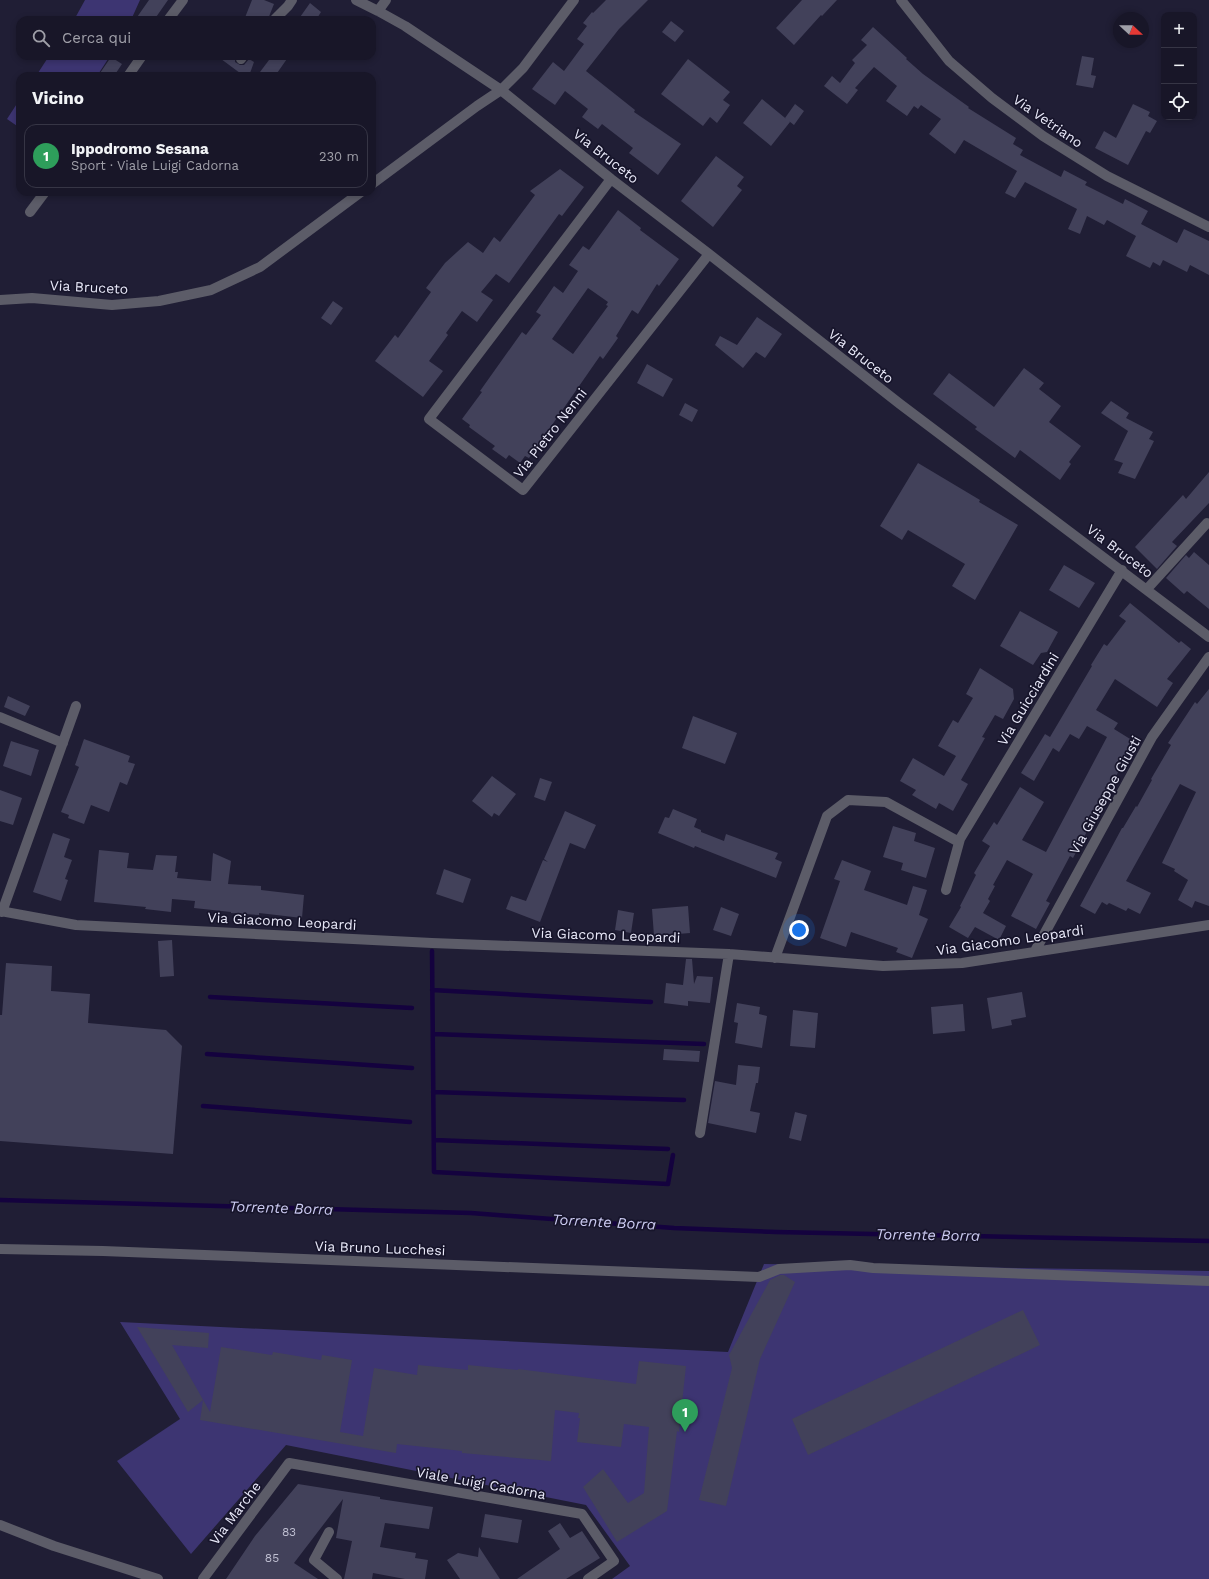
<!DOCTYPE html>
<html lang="it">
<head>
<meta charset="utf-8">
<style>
	:root { --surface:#181628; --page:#211f30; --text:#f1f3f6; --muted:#9f9fa8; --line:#363545; --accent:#7ed053 }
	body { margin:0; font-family:"Work Sans",sans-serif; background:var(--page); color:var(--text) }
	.controls { position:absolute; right:12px; top:12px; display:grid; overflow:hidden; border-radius:8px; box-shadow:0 2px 6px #0003 }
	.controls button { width:36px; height:36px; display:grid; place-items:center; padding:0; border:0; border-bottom:1px solid var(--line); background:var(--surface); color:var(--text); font:20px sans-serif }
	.compass { position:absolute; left:1113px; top:12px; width:36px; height:36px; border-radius:50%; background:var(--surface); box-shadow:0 2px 6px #0003; rotate:112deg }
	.you { position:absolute; left:799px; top:930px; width:14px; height:14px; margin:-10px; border:3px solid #fff; border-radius:50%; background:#1a73e8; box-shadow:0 0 0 6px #1a73e833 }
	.badge { display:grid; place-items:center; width:26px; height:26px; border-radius:50%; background:var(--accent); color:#fff; font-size:13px; font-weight:700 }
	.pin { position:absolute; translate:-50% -33px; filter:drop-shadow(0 1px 2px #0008) }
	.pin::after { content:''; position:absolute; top:21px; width:14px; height:12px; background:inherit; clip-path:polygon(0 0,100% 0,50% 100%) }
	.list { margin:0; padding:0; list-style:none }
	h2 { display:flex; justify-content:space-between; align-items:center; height:52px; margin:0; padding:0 16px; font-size:17px }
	h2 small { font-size:13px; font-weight:400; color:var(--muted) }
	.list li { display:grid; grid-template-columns:26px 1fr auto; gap:12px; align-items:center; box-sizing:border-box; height:64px; margin:0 8px 8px; padding:0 8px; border:1px solid var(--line); border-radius:12px }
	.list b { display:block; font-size:15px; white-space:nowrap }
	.list p { margin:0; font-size:13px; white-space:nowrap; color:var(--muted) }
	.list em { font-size:13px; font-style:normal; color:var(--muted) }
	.icon { flex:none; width:22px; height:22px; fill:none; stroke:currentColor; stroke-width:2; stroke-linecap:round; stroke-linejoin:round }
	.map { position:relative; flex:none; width:1209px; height:1579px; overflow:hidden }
	.search { position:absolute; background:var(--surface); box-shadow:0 2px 6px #0003; left:16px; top:16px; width:360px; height:44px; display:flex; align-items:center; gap:10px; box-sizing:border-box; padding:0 14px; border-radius:12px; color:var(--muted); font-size:15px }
	.panel { position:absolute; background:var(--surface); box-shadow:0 2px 6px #0003; left:16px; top:72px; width:360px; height:124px; border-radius:12px }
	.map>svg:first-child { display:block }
	.green { fill:#3d3572 }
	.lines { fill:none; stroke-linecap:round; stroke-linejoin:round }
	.stream { stroke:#14023e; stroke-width:4.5 }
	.building { fill:#42415a; fill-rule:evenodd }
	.minor { stroke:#5c5c68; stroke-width:10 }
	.labels { text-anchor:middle; stroke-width:3.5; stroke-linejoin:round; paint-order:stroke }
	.number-label { font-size:12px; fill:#bfbfd1 }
	.street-label { font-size:14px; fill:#e9e9f9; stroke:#17152b }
	.water-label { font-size:15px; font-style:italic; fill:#cccbf2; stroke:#17152b }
</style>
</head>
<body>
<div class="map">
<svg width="1209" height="1579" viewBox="0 0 1209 1579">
	<rect width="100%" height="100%" fill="#201e35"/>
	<path class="green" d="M85,0H140L131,20H74Z
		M49,56H110L97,76H36Z
		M20,99V128L7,119Z
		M764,1264L1209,1271V1579H612L630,1566L586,1505L286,1445L191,1554L117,1461L180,1419L120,1322L728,1352Z"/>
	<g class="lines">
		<path class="stream" d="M432,951L434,1172L668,1184L673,1155
			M432,990L651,1002
			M210,997L412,1008
			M433,1034L704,1044
			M207,1054L412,1068
			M433,1092L684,1100
			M203,1106L410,1122
			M434,1140L668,1149
			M0,1200L471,1213L674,1228L776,1232L1209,1241"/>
	</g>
	<path class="building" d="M149,0H168L154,20H135Z
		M252,0H264L274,4L268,19L259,16L258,20H244Z
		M606,0H648L619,29L586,71L635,110L634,112L681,144L658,175L629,153L633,148L602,124L598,129L582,117L588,109L565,91L555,105L532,89L553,62L564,71L584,44L577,39L587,26L583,23L592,12L593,13Z
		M802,0H837L822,16L821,15L794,45L776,28Z
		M310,3L321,12L316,20H298Z
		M671,21L684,31L675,42L662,32Z
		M873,27L907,58L906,59L923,74L969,107L968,108L1016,138L1013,144L1023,150L1020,155L1061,177L1064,170L1087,182L1085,185L1123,204L1125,199L1148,211L1141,224L1177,243L1184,229L1209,241V275L1190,265L1187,272L1163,260L1160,266L1153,262L1150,268L1126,256L1136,236L1107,220L1104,225L1087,216L1080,234L1068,229L1077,209L1025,182L1015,198L1005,193L1017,171L964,140L955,154L929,134L941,119L921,105L918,109L914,106L907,116L886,101L897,86L874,67L855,88L858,90L847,104L824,86L832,76L840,83L855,63L852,60L867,45L861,40Z
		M217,56H235V62L240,65H244L249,59L254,62L249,76H244Z
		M272,56H289L275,76H257Z
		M1082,56L1094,58L1091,75L1096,76L1093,88L1076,85Z
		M111,57L122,64L114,76H98Z
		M688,59L730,92L723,100L730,105L717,123L710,117L703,126L661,94Z
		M762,99L790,122L771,146L743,123Z
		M795,104L804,111L794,125L785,118Z
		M1133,104L1150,112L1148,116L1157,121L1150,133L1146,131L1128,165L1095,148L1104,131L1116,138Z
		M716,156L744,177L737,186L742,190L713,227L681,201Z
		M560,169L584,187L562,216L559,214L509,283L496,274L481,292L493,300L477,322L462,311L446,333L448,335L429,361L443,371L423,397L375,361L395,335L398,338L431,292L426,288L445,263L468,242L483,253L494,237L500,242L535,195L530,191Z
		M618,210L641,228L640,230L679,259L659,286L657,284L638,314L632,310L616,336L618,338L603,359L600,356L529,458L525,456L520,463L509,455L506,459L492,449L495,446L469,427L470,425L462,419L482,392L480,391L522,332L526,335L541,315L536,312L554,286L563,293L578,271L569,265L583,246L589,250ZM588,288L608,302L606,305L608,306L573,354L552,339Z
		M333,301L343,308L331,325L321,318Z
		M757,317L782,334L765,358L756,352L743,368L715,345L720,336L737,345Z
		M647,364L673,379L663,397L637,383Z
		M1024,368L1044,383L1039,389L1061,406L1049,422L1081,446L1069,462L1071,464L1060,480L1020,450L1015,458L975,429L977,427L933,394L949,373L994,407Z
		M1111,401L1129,413L1126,418L1153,432L1149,439L1154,441L1135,479L1118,473L1123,463L1114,460L1128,431L1101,413Z
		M685,403L698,410L692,422L679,415Z
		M918,463L980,500L979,502L1018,525L975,600L952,586L965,564L908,530L902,540L880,526Z
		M1209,472V503L1172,542L1177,546L1157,569L1135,547L1183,495L1186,499Z
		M1194,552L1209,565V609L1187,591L1184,594L1166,578L1186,555L1189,558Z
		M1064,565L1095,583L1079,608L1049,590Z
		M1130,603L1179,643L1181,641L1191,649L1167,679L1173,683L1157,707L1115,679L1096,710L1118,723L1114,729L1135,742L1116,776L1117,777L1103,801L1073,858L1070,856L1046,901L1050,903L1036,929L1011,916L1033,874L1007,860L993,885L995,886L988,899L990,901L983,913L1006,926L999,940L975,927L968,938L949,927L961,907L960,906L976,875L974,873L990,846L982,841L994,822L997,825L1020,787L1044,802L1022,840L1046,852L1107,737L1087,726L1079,739L1070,734L1059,752L1053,748L1034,781L1021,773L1045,734L1050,737L1092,666L1091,665L1104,644L1107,646L1126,621L1119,616Z
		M1020,611L1058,632L1047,652L1041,653L1033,665L1000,646Z
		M980,668L1013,689L1014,699L1003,719L995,715L982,737L985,738L961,780L968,784L953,811L939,803L936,809L912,795L916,790L900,781L913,758L944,776L956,756L938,746L953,720L958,723L973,698L966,694Z
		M1209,689V906L1195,901L1192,908L1178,900L1188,880L1174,871L1175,869L1162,863L1196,792L1180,784L1126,881L1151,893L1140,914L1128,908L1126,911L1109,903L1107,905L1102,902L1095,914L1080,906L1122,828H1123L1136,806L1137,807L1152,780L1151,779L1171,745L1168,743L1195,702L1197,704Z
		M8,696L30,706L25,716L4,707Z
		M693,716L737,733L725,764L682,748Z
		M84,739L130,756L128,762L135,764L127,785L120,782L109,812L91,805L84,824L68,818L69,815L61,812L79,767L75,765Z
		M11,741L39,750L31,776L3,766Z
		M492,776L516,794L499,816L494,813L492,817L472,801Z
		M540,778L552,782L545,801L534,797Z
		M0,790L22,798L13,825L0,821Z
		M673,809L697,819L694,827L701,830V832L724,841L726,834L778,853L775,859L782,862L776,878L695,846L694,848L658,833L665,817L669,818Z
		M565,811L596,825L585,849L570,843L540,922L506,909L511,896L526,901L543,860L548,862L544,859Z
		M893,826L916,833L914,841L935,848L926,878L901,870L903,863L883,857Z
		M53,833L70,839L64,857L72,860L65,879L68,880L61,901L33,892Z
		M99,850L129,853L127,868L153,870L156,855L177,856L175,872H178L177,878L211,881L213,853L231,861L228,884L261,886V890L304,895L302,918L259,913V915L231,913V912L194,908L195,901L172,899L171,912L145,909L146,907L94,902Z
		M842,860L871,871L864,890L907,905L913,886L927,890L919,915L928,919L912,958L896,952L898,948L851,932L846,947L820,938L840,881L834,879Z
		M444,869L471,879L463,903L436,894Z
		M688,906L690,933L654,936L652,909Z
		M721,907L739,914L731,936L713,930Z
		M618,910L634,913L631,933L615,930Z
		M172,940L174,976L160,977L158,941Z
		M686,959H692L694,984L697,976L713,977L710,1003L688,1001V1006L664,1003L666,983L683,985Z
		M6,963L52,966L51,991L90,994L88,1023L166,1030L182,1046L173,1154L0,1141V1015H2Z
		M1022,992L1026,1017L1011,1020L1012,1025L992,1029L987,998Z
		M737,1003L760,1007L759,1014L767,1016L762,1048L735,1043L738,1023L734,1022Z
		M963,1004L965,1031L933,1034L931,1007Z
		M793,1010L818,1013L815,1048L790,1046Z
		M664,1049L700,1051L699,1062L663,1060Z
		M738,1065L760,1067L758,1083H756L750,1111L760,1113L756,1133L708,1123L715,1081L736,1085Z
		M795,1112L807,1115L801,1141L789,1138Z
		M780,1275H784L795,1282L760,1359L726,1506L699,1500L732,1368L729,1355L770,1280Z
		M1023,1310L1040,1345L808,1455L792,1419Z
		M137,1327L209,1333L208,1348L172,1345L210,1412L221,1347L272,1355L273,1352L321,1360L322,1355L352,1360L340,1432L363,1436L374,1368L417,1375L418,1365L468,1370V1365L518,1370V1369L636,1384L639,1361L686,1366L679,1432L677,1431L667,1511L617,1542L583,1487L603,1469L628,1503L644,1493L649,1427L624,1424L621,1447L577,1442L580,1418H578L579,1413L555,1410L551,1461L462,1453V1451L397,1444L396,1453L200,1420L203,1400L188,1412Z
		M298,1484L380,1497V1499L433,1507L429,1529L385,1523L380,1547L416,1553L415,1558L428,1560L425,1579H405L373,1573L372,1579H344L352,1541L336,1538L343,1499L294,1563L318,1579H226L255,1536Z
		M485,1514L522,1520L518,1543L481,1537Z
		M560,1523L570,1538L582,1531L600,1558L566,1579H517L560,1549L548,1531Z
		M479,1547L500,1579H460L447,1560L458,1553L478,1557Z"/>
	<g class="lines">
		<path class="minor" d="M356,0L378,11L405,26L501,90L611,179L709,254L900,404L1209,637
			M901,0L949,61L992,98L1043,136L1107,176L1209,227
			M378,11L386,0
			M168,20L183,0
			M274,20L288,6L292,0
			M241,59L243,56
			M128,76L142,56
			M611,179L429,419L523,490L709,254
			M372,184L477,106L501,90L523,68L574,0
			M30,212L45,192
			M0,300L32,298L112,305L159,301L211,290L260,267L361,192
			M1147,589L1207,523
			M0,717L63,743
			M946,890L960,839L1122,570
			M0,911L76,925L432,943L729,954L883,966L962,963L1209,925
			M2,912L76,706
			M1035,951L1152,737L1209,657
			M775,958L827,816L848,800L886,802L959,842
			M700,1133L729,954
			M0,1249L103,1251L759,1277L779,1269L850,1265L873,1268L1209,1281
			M0,1525L54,1546L158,1579
			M329,1532L314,1560L337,1579
			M203,1579L289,1463L582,1514L614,1561L588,1579"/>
	</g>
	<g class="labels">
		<g class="number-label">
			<text x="289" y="1536">83</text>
			<text x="272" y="1562">85</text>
		</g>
		<g class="street-label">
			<text transform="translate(1048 121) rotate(35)" y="5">Via Vetriano</text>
			<text transform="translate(606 156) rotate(38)" y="5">Via Bruceto</text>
			<text transform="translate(89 287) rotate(3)" y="5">Via Bruceto</text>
			<text transform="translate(861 356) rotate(38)" y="5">Via Bruceto</text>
			<text transform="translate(550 433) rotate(-52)" y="5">Via Pietro Nenni</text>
			<text transform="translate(1120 551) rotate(37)" y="5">Via Bruceto</text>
			<text transform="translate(1028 699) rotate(-59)" y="5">Via Guicciardini</text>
			<text transform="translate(1105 795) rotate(-61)" y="5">Via Giuseppe Giusti</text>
			<text transform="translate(282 921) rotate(3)" y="5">Via Giacomo Leopardi</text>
			<text transform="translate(606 935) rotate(2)" y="5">Via Giacomo Leopardi</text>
			<text transform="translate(1010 940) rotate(-8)" y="5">Via Giacomo Leopardi</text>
			<text transform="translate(380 1248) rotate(2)" y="5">Via Bruno Lucchesi</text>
			<text transform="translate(481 1483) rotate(10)" y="5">Viale Luigi Cadorna</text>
			<text transform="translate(235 1513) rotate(-53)" y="5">Via Marche</text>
		</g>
		<g class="water-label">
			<text transform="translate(281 1208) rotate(2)" y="5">Torrente Borra</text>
			<text transform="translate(604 1222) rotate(3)" y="5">Torrente Borra</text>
			<text transform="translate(928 1235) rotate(1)" y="5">Torrente Borra</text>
		</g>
	</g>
</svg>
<div class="controls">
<button>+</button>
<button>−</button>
<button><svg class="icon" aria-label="locate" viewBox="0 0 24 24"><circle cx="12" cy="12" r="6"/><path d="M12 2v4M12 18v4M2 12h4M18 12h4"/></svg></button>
</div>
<svg class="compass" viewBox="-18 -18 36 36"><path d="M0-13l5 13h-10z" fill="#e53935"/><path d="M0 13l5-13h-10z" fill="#9f9fa8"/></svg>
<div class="you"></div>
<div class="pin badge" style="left:685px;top:1432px;background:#2e9e5b">1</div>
<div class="search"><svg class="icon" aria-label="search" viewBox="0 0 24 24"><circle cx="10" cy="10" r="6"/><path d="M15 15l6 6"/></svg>Cerca qui</div>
<section class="panel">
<h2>Vicino<small></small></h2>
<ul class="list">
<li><span class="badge" style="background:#2e9e5b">1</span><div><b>Ippodromo Sesana</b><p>Sport · Viale Luigi Cadorna</p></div><em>230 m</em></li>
</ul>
</section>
</div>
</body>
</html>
